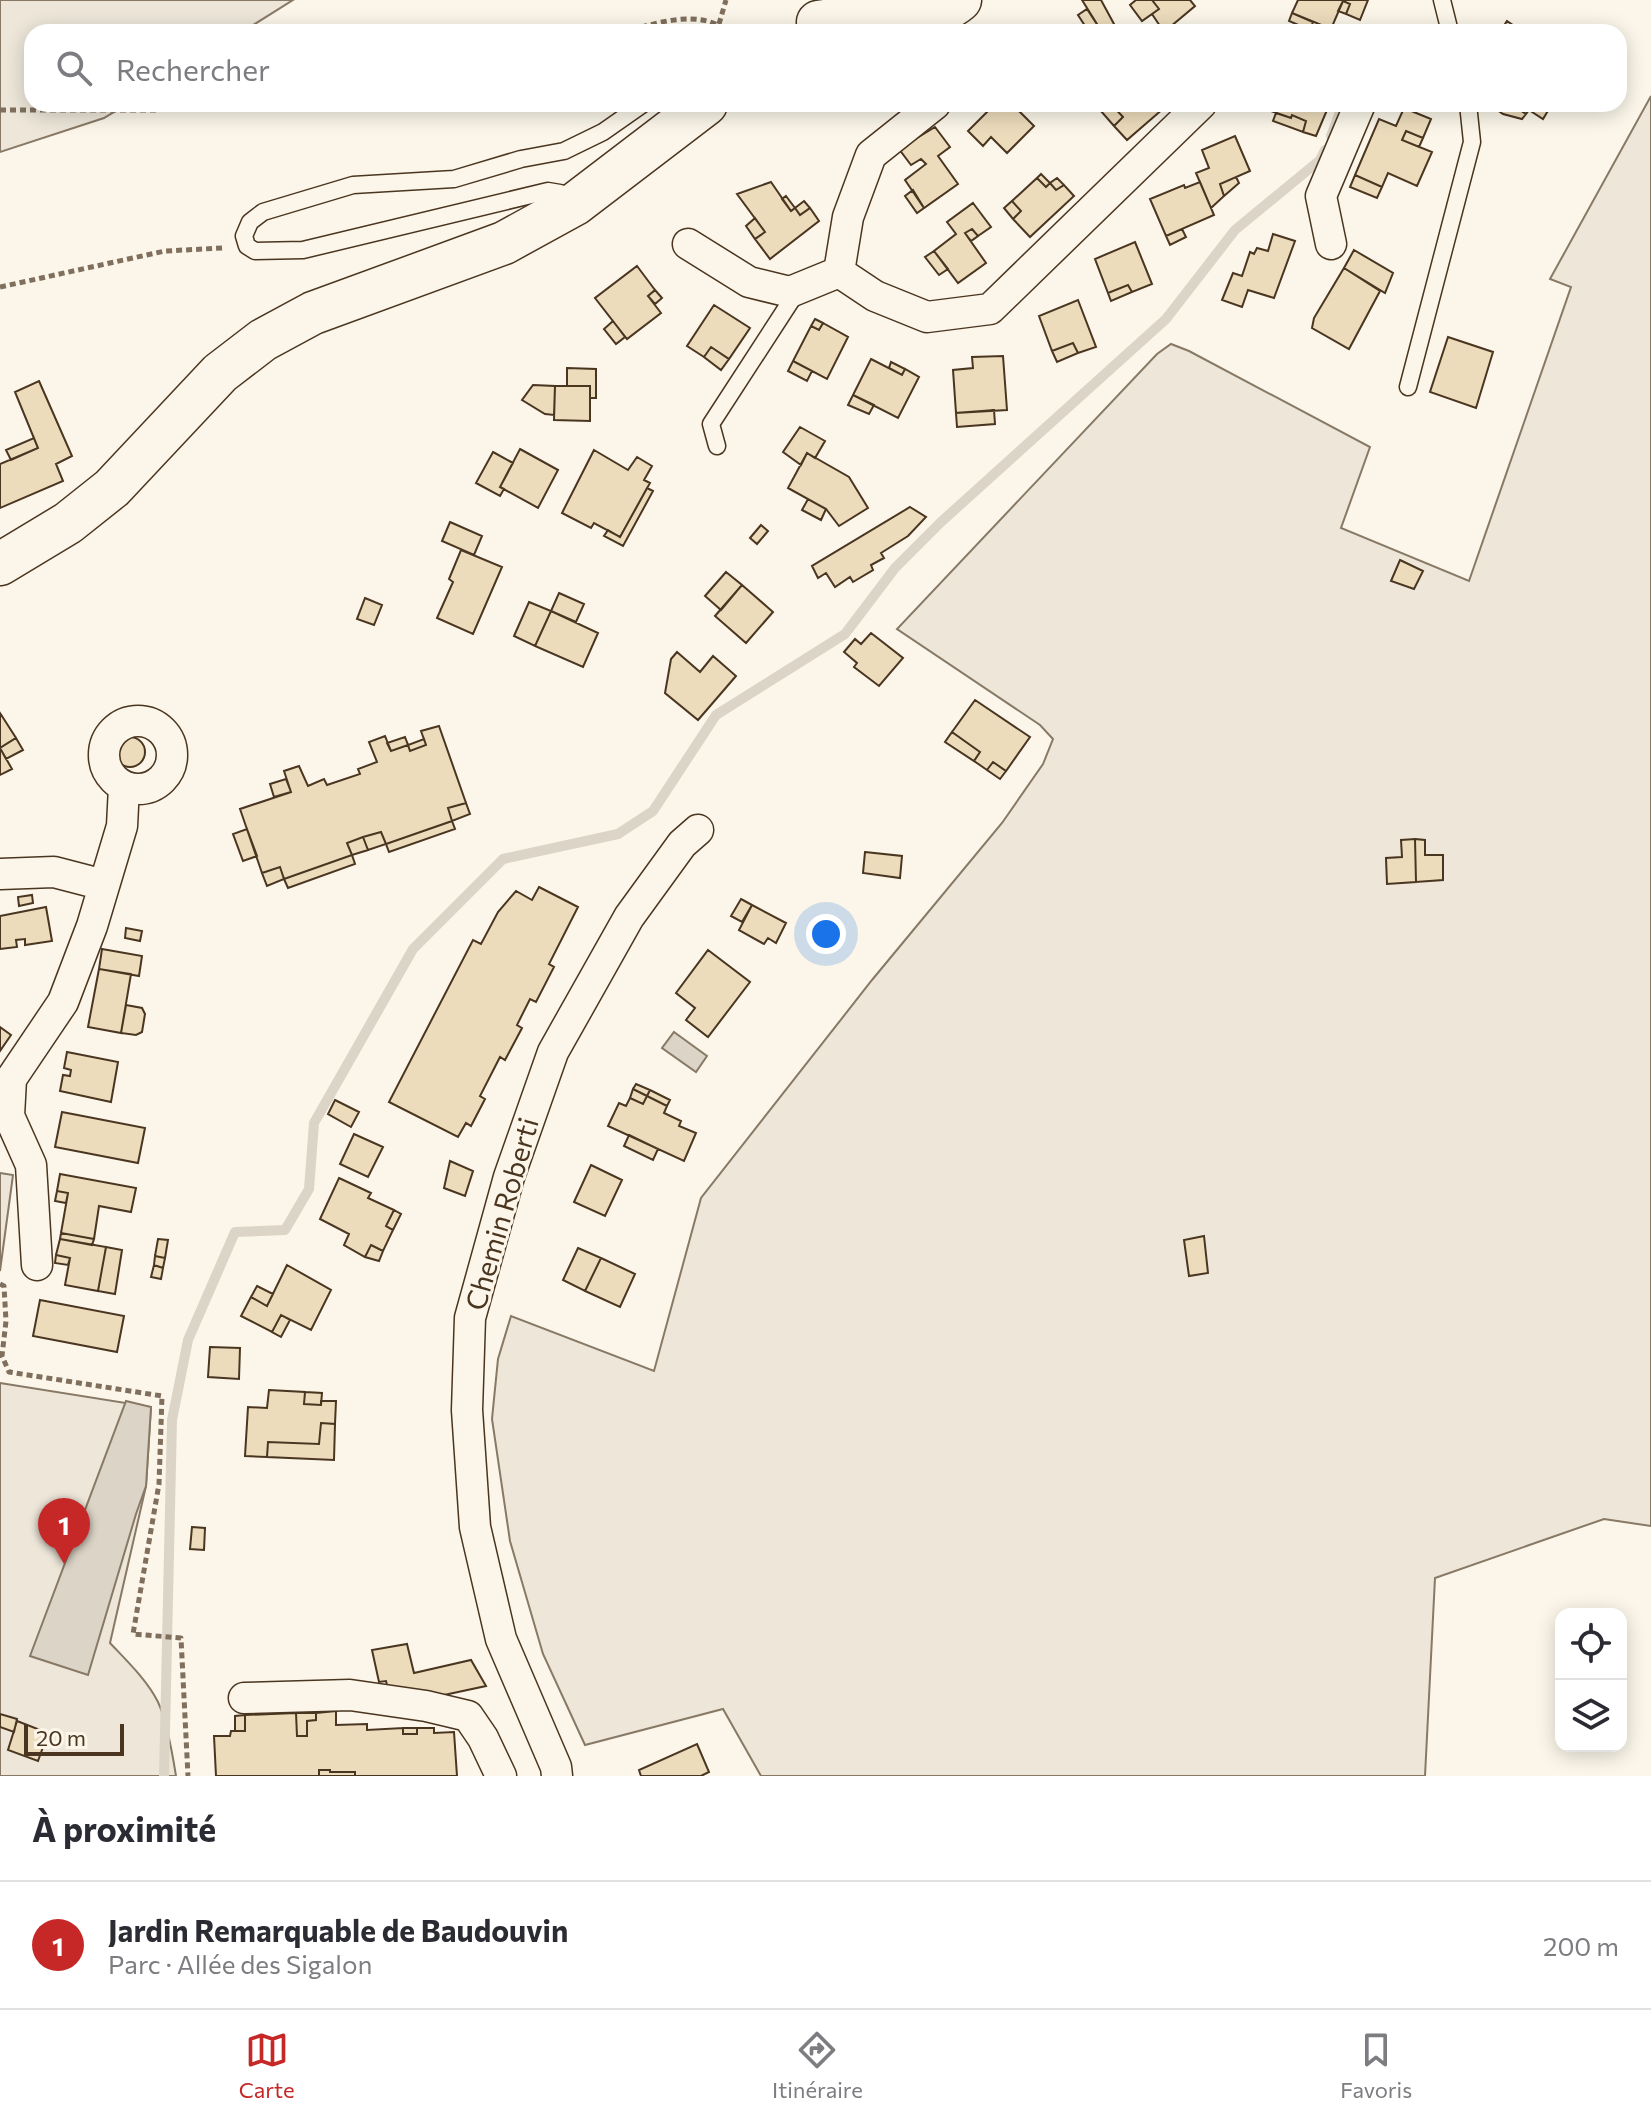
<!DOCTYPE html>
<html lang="fr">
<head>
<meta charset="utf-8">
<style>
	:root { --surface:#fff; --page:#f2f2f3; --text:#2b2b33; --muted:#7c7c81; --line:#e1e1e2; --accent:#c62828 }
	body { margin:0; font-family:Commissioner,sans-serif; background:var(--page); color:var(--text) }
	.controls { position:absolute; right:24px; bottom:24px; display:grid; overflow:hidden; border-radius:16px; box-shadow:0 4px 20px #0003 }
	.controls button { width:72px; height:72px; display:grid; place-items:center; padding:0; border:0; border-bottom:2px solid var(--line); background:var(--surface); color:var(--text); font:40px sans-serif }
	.scale { position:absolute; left:24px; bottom:20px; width:100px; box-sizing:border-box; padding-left:8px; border:4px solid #4a3520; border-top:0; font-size:22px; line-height:28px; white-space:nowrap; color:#4a3520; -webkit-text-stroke:6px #fbf6e9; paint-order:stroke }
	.you { position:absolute; left:826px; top:934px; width:28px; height:28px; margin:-20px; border:6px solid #fff; border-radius:50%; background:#1a73e8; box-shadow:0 0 0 12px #1a73e833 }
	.badge { display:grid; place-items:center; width:52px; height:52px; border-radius:50%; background:var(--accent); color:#fff; font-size:26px; font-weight:700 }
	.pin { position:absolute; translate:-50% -66px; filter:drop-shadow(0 2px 4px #0008) }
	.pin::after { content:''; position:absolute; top:42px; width:28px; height:24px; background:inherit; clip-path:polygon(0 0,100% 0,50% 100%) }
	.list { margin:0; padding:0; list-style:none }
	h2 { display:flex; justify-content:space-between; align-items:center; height:104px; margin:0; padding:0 32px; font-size:34px }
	h2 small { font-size:26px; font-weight:400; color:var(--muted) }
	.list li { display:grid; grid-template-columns:52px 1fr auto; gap:24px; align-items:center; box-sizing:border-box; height:128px; padding:0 32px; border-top:2px solid var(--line) }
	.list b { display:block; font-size:30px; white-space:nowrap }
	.list p { margin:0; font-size:26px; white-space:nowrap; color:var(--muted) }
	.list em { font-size:26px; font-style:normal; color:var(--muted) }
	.icon { flex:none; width:44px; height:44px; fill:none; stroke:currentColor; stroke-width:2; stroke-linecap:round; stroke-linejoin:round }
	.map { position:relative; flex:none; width:1651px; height:1776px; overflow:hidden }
	.search { position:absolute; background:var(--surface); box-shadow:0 4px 20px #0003; left:24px; right:24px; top:24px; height:88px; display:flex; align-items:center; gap:20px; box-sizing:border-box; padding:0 28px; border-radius:24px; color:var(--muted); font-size:30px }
	.sheet { height:232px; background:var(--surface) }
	nav { display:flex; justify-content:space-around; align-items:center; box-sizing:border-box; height:112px; border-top:2px solid var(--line); background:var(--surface); font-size:22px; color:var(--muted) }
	nav a { display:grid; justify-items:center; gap:4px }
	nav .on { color:var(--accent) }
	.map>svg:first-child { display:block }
	.green { fill:#ede6d9; stroke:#887966; stroke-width:2 }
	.water { fill:#dcd4c6; stroke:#887966; stroke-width:2 }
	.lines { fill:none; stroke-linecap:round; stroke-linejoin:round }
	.stream { stroke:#dcd4c6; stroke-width:10 }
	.building { fill:#ecdcbc; stroke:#4a3520; stroke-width:2 }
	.lane-casing { stroke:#4a3520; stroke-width:19 }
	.street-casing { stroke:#4a3520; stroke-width:33 }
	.secondary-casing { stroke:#4a3520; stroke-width:45 }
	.path { stroke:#7f6f5c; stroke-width:5; stroke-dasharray:6 4; stroke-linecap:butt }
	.lane { stroke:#fbf6e9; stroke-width:16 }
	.street { stroke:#fbf6e9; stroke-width:30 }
	.secondary { stroke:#fbf6e9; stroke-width:42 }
	.labels { text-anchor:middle; stroke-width:6; stroke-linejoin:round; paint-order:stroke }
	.street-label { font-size:28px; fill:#4a3520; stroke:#fbf6e9 }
</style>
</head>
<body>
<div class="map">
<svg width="1651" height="1776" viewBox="0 0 1651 1776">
	<rect width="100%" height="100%" fill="#fbf6e9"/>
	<path class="green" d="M0,0H293L242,32H32V104H127L104,118L0,152Z
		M1651,96V1526L1604,1519L1435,1578L1425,1776H761L723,1709L585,1745L543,1654L510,1541L492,1419L498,1359L511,1316L654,1371L701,1198L872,980L1002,823L1043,764L1053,739L1040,725L897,629L1157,354L1171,344L1189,351L1370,447L1341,528L1469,581L1571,287L1550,279Z
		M0,1173L13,1175L0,1271Z
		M0,1383L151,1407L146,1486L110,1643C126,1660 147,1680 158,1702C166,1719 173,1757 176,1776H0Z"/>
	<path class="water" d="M674,1032L707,1056L696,1072L662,1048Z
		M126,1401L151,1407L146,1486L136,1514L88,1675L30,1656Z"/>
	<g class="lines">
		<path class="stream" d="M1331,136L1343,104
			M164,1776L172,1420L188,1340L235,1232L285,1230L309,1189L314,1123L413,949L503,859L618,834L653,811L716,715L845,634L895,568L941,522L1166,319L1235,230L1320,160L1325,150"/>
	</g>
	<path class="building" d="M1082,0H1101L1114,24L1102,32Z
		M1136,0H1152L1159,9L1142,21L1130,5Z
		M1152,0H1190L1195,6L1164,32L1152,14L1159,9Z
		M1298,0H1368L1360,20L1346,14L1350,4L1343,1L1331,29L1292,13Z
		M1343,1L1350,4L1346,14L1338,11Z
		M1087,9L1102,32H1089L1078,15Z
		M1292,13L1313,22L1310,30L1289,21Z
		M1507,21L1523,32H1500Z
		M995,104H1012L1034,126L1007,153L991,137L983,146L968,131Z
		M1105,104H1111L1123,117L1114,126L1100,110Z
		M1111,104H1160L1164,108L1127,140L1114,126L1123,117Z
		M1257,104H1312L1327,110L1316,136L1303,132L1306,121L1292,115L1291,118L1257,106Z
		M1489,104H1511L1526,114L1522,119L1503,114Z
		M1511,104H1552L1543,119L1529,110L1526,114Z
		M1404,108L1431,119L1423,138L1406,131L1402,140L1432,152L1417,186L1388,173L1382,187L1355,175L1379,119L1396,126Z
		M1276,113L1291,118L1292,115L1306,121L1303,132L1273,121Z
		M935,127L950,147L938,156L958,184L924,208L905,180L926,164L921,159L911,165L899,149Z
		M1406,131L1423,138L1419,147L1402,140Z
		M1235,136L1250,171L1220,184L1224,196L1211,208L1196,173L1209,168L1202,150Z
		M1041,174L1050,183L1046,187L1037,178Z
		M1355,175L1382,187L1377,198L1350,187Z
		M1236,177L1239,183L1224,196L1220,184Z
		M1037,178L1046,187L1050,183L1056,190L1064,185L1074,196L1030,237L1013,219L1021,211L1012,201Z
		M1057,178L1064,185L1056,190L1050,183Z
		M771,182L791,211L795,208L800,215L810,208L819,221L770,259L755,239L765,232L737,194Z
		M1200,182L1214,215L1166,236L1150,199L1184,185L1185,188Z
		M913,190L924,208L917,213L905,196Z
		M786,196L795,208L791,211L782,199Z
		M804,201L810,208L800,215L795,208Z
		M1012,201L1021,211L1013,219L1004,208Z
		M973,203L991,227L978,236L972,229L965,233L986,263L958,283L934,251L956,234L947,222Z
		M755,218L765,232L755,239L746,226Z
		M972,229L978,236L971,241L965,233Z
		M1182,229L1186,237L1170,245L1166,236Z
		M1273,234L1295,241L1274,298L1248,290L1242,307L1222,300L1233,273L1242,276L1250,252L1254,254L1257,248L1268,251Z
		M1135,242L1152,284L1132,292L1128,285L1108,293L1095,259Z
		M1354,250L1393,273L1385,293L1344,268Z
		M934,251L948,269L939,275L925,257Z
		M637,266L655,290L648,296L661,313L627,339L595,298Z
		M1344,268L1380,291L1349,349L1312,328L1314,318Z
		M1128,285L1132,292L1111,301L1108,293Z
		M655,290L662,298L655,304L648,296Z
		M1078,300L1096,347L1078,353L1073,343L1052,351L1039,316Z
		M714,305L750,328L729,359L711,347L704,357L687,346Z
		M815,319L823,323L819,330L811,326Z
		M613,321L625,337L616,344L604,329Z
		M823,323L848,337L827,379L793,361L811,326L819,330Z
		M1448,337L1493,352L1476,408L1430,392Z
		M1073,343L1078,353L1057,362L1052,351Z
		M711,347L729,359L721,370L704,357Z
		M1003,356L1007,410L956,413L953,370L973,368L972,357Z
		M871,359L902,375L905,369L919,377L898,418L853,395Z
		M793,361L812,371L807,381L788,371Z
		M891,362L905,369L902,375L889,368Z
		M567,368L596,369V398H590V386H567Z
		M39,381L72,456L56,464L63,481L0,508V464L38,448L15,392Z
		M533,385L555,386L554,415L545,414L522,400Z
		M555,386H590V421L554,420Z
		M853,395L874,405L869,414L848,405Z
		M994,410L995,424L957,427L956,413Z
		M800,427L825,441L815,458L807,453L801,465L783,452Z
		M34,438L38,448L11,460L6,450Z
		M520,449L558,470L538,508L500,487Z
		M594,450L628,470L637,457L652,466L644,480L650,483L620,537L594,523L591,528L562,513Z
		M493,452L513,463L500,487L504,489L500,496L476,483Z
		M807,453L849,477L868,508L839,526L826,509L788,488Z
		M647,488L653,491L623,546L604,536L608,530L620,537Z
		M808,499L826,509L821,520L802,510Z
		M910,507L926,517L908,536L881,553L884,558L871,565L873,570L853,582L850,577L835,587L826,573L818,578L812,566Z
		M450,522L482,536L474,555L442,541Z
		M761,525L768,531L757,544L750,538Z
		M461,550L502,567L473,634L437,618L453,582L449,579Z
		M1400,560L1423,571L1414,589L1391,581Z
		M726,572L742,585L721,610L705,596Z
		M742,585L773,612L746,643L715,616Z
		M559,593L584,604L576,622L551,611Z
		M365,598L382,605L374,625L357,619Z
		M529,602L551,611L535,646L514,636Z
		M551,611L598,633L583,667L535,646Z
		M871,633L903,658L879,686L854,667L857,663L844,652L855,639L861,644Z
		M677,652L700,672L713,656L736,676L698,720L665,693L671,659Z
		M975,700L1030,737L1006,771L993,762L987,770L974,761L980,752L952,732Z
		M0,713L16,738L0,748L12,769L0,775Z
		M439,726L466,803L448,808L452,821L386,844L381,832L363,837L347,843L352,855L284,879L280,867L262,873L240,809L291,792L284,771L299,766L308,786L324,779L327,785L360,774L358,769L377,762L369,742L385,736L391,751L408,745L410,751L426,745L421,731Z
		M952,732L980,752L974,761L945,742Z
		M405,737L408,745L391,751L387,743Z
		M115 752a15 15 0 1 1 30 0a15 15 0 1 1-30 0Z
		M16,738L23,750L6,759L0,748Z
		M424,739L426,745L410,751L408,745Z
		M993,762L1006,771L1000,779L987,770Z
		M286,779L291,792L274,797L270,784Z
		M466,803L470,814L452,821L448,808Z
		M452,821L455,829L389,852L386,844Z
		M247,829L257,856L243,861L233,834Z
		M381,832L386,844L368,850L363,837Z
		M363,837L368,850L352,855L347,843Z
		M1415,839L1416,882L1387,884L1386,858L1402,857L1401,840Z
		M1415,839L1425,840V855H1443V880L1416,882Z
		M865,852L902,856L900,878L863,873Z
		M352,855L355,864L288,888L284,879Z
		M280,867L284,879L267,886L262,873Z
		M539,887L578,907L549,964L554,967L536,1002L530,999L517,1025L522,1028L505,1060L500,1057L480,1096L485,1099L471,1126L466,1123L458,1137L389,1102L473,940L481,944L498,912L516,891L532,900Z
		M32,895L33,903L19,906L18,897Z
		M741,899L752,905L742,922L731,916Z
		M752,905L786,923L776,943L768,938L764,944L739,930Z
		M46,907L52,941L25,945V939L16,940L17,947L0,949V916Z
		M126,928L142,931L140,941L125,938Z
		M102,949L142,956L139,976L99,969Z
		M708,950L750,982L708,1037L686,1020L695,1008L676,993Z
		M99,969L131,974L121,1033L88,1027Z
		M126,1005L142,1008L145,1014L142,1032L136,1035L121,1033Z
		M0,1027L11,1035L0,1051Z
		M67,1052L118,1062L111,1102L60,1091L63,1075L70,1076L71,1070L64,1068Z
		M636,1084L650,1090L647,1096L633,1089Z
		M633,1089L647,1096L643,1104L630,1098Z
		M650,1090L670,1100L667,1106L647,1096Z
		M647,1096L667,1106L664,1113L681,1121L679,1126L696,1133L684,1161L608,1126L619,1103L626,1106L630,1098L643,1104Z
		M335,1100L359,1112L351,1127L328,1114Z
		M62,1112L145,1128L138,1163L55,1147Z
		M354,1134L383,1147L368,1177L340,1164Z
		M629,1135L658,1149L653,1160L624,1146Z
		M450,1161L473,1171L465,1196L444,1188Z
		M591,1165L622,1180L605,1216L574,1202Z
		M60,1174L136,1188L131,1212L99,1206L94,1239L61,1233L68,1193L57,1191Z
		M339,1178L371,1193L368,1198L394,1210L386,1226L393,1230L383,1251L371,1245L365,1257L344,1245L349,1234L320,1219Z
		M57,1191L68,1193L66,1203L55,1201Z
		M394,1210L401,1214L393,1230L386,1226Z
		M61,1233L94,1239L92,1245L60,1239Z
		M1204,1236L1208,1273L1189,1276L1184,1240Z
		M60,1239L106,1247L98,1291L65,1285L70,1258L56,1255Z
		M158,1239L168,1240L165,1258L155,1256Z
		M371,1245L383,1251L379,1261L365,1257Z
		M106,1247L122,1250L115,1294L98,1291Z
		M578,1248L601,1258L585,1291L563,1280Z
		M56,1255L70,1258L68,1265L55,1263Z
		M155,1256L165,1258L163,1268L154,1265Z
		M601,1258L635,1274L620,1307L585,1291Z
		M154,1265L163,1268L161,1279L151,1277Z
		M287,1265L331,1290L311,1330L281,1315L272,1332L241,1316L251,1297L267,1306Z
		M257,1286L273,1294L267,1306L251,1297Z
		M40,1300L124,1316L117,1352L33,1336Z
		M281,1315L290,1320L281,1337L272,1332Z
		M210,1347L240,1348L239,1379L208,1377Z
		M269,1390L305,1392L304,1404L321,1405V1401H336L335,1424L321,1423L319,1444L268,1442L267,1457L245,1456L248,1407L267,1408Z
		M305,1392L322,1393L321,1405L304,1404Z
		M321,1423L335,1424L334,1460L267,1457L268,1442L319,1444Z
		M192,1527L205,1528L204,1550L190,1549Z
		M407,1644L414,1673L471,1660L486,1686L430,1698L390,1697L386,1681L379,1682L372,1650Z
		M336,1711V1725L367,1724V1730L403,1728V1734H417V1728H434V1733L454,1732L457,1776H355V1772H330V1770H319V1776H216L214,1736H230L231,1731H245V1715L296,1713L297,1736H307V1721L316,1720V1713Z
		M296,1713H316V1720L307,1721V1736H297Z
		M0,1714L17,1719L14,1732L0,1727Z
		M245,1715V1731H235V1716Z
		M17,1721L48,1733L38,1761L8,1750Z
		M403,1728H417V1734H403Z
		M697,1744L709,1772L701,1776H641L639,1770Z
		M319,1770H330V1772H355V1776H319Z"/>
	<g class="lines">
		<g class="lane-casing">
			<path id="lane" d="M1442,0L1450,32
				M571,201L560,193L548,191L303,250L255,251L247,246L244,236L250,222L263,212L353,185L454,179L521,159L564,151L603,132L643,104
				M1408,387L1472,142L1468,104
				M717,446L711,424L798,290"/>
		</g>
		<g class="street-casing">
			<path id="street" d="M935,104L871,155L848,217L839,272L875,296L927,317L990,309L1201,104
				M688,244L749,282L790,292L839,272
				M1331,244L1321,196L1360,104
				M104 755a34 34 0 1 1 68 0a34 34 0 1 1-68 0Z
				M0,874L54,872L104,885
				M37,1265L31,1165L9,1116L11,1079L63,1002L92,926L122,826L124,787
				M244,1698L350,1695L426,1706L468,1716L483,1738L501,1776
				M557,1776L556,1767L501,1639L475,1527L467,1410L470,1318L509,1177L553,1052L629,917L682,844L698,830"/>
		</g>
		<g class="secondary-casing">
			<path id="secondary" d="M883,0C905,17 938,19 960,0
				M818,22L900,10
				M0,564L68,523L112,488L220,373L263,340L313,313L504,243L575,204L706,104"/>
		</g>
		<path class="path" d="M719,24L726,0
			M622,32C656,24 699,7 728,32
			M0,110H156L219,104
			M0,287L165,251L223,248
			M0,1284L4,1286L6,1321L2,1356L9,1372L162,1396L159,1484L133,1634L181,1638L188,1776"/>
		<use href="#lane" class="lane"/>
		<use href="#street" class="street"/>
		<use href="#secondary" class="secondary"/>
	</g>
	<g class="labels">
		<g class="street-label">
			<text transform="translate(502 1214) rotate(-74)" y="10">Chemin Roberti</text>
		</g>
	</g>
</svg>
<div class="controls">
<button><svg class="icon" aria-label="locate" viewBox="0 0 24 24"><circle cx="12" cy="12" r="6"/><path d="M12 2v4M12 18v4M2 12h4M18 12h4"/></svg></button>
<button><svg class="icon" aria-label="layers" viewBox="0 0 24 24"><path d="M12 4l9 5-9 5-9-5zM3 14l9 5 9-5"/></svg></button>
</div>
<div class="scale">20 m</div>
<div class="you"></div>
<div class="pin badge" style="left:64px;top:1564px">1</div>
<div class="search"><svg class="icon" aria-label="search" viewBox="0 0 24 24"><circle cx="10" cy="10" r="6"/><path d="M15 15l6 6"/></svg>Rechercher</div>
</div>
<section class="sheet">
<h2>À proximité<small></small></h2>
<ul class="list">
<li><span class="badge">1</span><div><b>Jardin Remarquable de Baudouvin</b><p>Parc · Allée des Sigalon</p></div><em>200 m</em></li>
</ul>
</section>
<nav>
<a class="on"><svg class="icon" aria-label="map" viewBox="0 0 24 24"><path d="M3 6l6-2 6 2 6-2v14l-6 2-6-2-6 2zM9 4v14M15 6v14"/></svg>Carte</a>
<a><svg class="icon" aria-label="directions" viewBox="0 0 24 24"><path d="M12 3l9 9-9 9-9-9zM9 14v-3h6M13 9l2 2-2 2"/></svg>Itinéraire</a>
<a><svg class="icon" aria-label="saved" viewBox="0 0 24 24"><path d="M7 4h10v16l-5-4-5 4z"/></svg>Favoris</a>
</nav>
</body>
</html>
